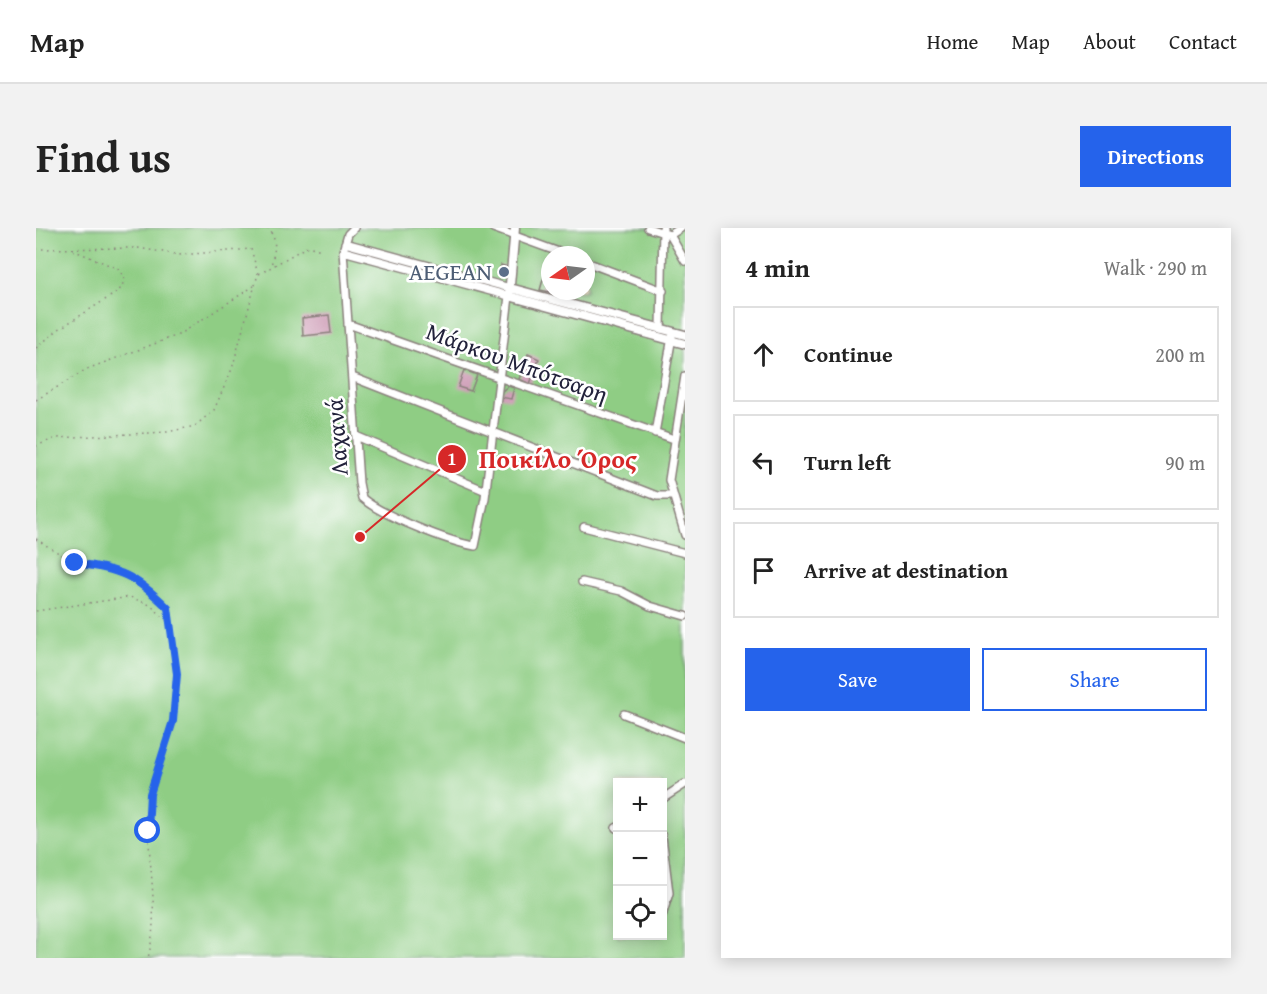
<!DOCTYPE html>
<html lang="en">
<head>
<meta charset="utf-8">
<style>
	:root { --surface:#fff; --page:#f2f2f2; --text:#222; --muted:#767676; --line:#e0e0e0; --accent:#2563eb }
	body { margin:0; font-family:"Gentium Book Plus",serif; background:var(--page); color:var(--text) }
	.controls { position:absolute; right:18px; bottom:18px; display:grid; overflow:hidden; border-radius:0px; box-shadow:0 3px 15px #0003 }
	.controls button { width:54px; height:54px; display:grid; place-items:center; padding:0; border:0; border-bottom:2px solid var(--line); background:var(--surface); color:var(--text); font:30px sans-serif }
	.compass { position:absolute; left:505px; top:18px; width:54px; height:54px; border-radius:50%; background:var(--surface); box-shadow:0 3px 15px #0003; rotate:256deg }
	.stop { position:absolute; width:18px; height:18px; margin:-14px; border:4px solid #2563eb; border-radius:50%; background:#fff }
	.stop.end { background:#2563eb; border-color:#fff; box-shadow:0 2px 6px #0008 }
	.list { margin:0; padding:0; list-style:none }
	h2 { display:flex; justify-content:space-between; align-items:center; height:78px; margin:0; padding:0 24px; font-size:26px }
	h2 small { font-size:20px; font-weight:400; color:var(--muted) }
	.list li { display:grid; grid-template-columns:39px 1fr auto; gap:18px; align-items:center; box-sizing:border-box; height:96px; margin:0 12px 12px; padding:0 12px; border:2px solid var(--line); border-radius:0px }
	.list b { display:block; font-size:22px; white-space:nowrap }
	.list em { font-size:20px; font-style:normal; color:var(--muted) }
	.actions { display:flex; gap:12px; padding:18px 24px }
	.actions a { flex:1; padding:14px 0; border:2px solid var(--accent); border-radius:0px; text-align:center; font-size:21px; color:var(--accent) }
	.actions .main { background:var(--accent); color:#fff }
	.icon { flex:none; width:33px; height:33px; fill:none; stroke:currentColor; stroke-width:2; stroke-linecap:round; stroke-linejoin:round }
	.map { position:relative; flex:none; width:649px; height:730px; overflow:hidden; border-radius:0px }
	header { display:flex; align-items:center; gap:36px; box-sizing:border-box; height:84px; padding:0 30px; background:var(--surface); border-bottom:2px solid var(--line) }
	header strong { font-size:28px }
	nav { display:flex; gap:33px; margin-inline-start:auto; font-size:21px }
	.intro { display:flex; align-items:center; justify-content:space-between; box-sizing:border-box; height:144px; padding:0 36px }
	h1 { margin:0; font-size:42px }
	.button { padding:15px 27px; border-radius:0px; background:var(--accent); color:#fff; font-size:21px; font-weight:700 }
	main { display:flex; gap:36px; padding:0 36px }
	aside { flex:1; background:var(--surface); border-radius:0px; box-shadow:0 3px 15px #0003 }
	.map>svg:first-child { display:block }
	.park { fill:#8fcd84; stroke:#587860; stroke-width:1.5; fill-rule:evenodd }
	.building { fill:#cd9bb5 }
	.lines { fill:none; stroke-linecap:round; stroke-linejoin:round }
	.minor-casing { stroke:#8a807c; stroke-width:10 }
	.tertiary-casing { stroke:#8a807c; stroke-width:11 }
	.path { stroke:#8a807c; stroke-width:1.5; stroke-dasharray:1.5 4.5; stroke-linecap:butt }
	.minor { stroke:#fff; stroke-width:7 }
	.tertiary { stroke:#fff; stroke-width:8 }
	.route { stroke:#2563eb; stroke-width:8 }
	.service-dot { fill:#5c6f8a; stroke:#fff; stroke-width:2 }
	.labels { text-anchor:middle; stroke-width:5; stroke-linejoin:round; paint-order:stroke }
	.service-label { font-size:24px; fill:#4e5e75; stroke:#fff; text-anchor:end }
	.street-label { font-size:24px; fill:#22223b; stroke:#fff }
	.leader { fill:none; stroke:#d62828; stroke-width:2 }
	.callout-dot { fill:#d62828; stroke:#fff; stroke-width:2 }
	.mark-label { font-size:18px; text-anchor:middle; font-weight:bold; fill:#fff }
	.callout-label { font-size:26px; text-anchor:middle; font-weight:bold; fill:#d62828; stroke:#fff; stroke-width:5; stroke-linejoin:round; paint-order:stroke }
</style>
</head>
<body>
<header>
<strong>Map</strong>
<nav><a>Home</a><a>Map</a><a>About</a><a>Contact</a></nav>
</header>
<div class="intro"><h1>Find us</h1><a class="button">Directions</a></div>
<main>
<div class="map">
<svg width="649" height="730" viewBox="0 0 649 730">
	<rect width="100%" height="100%" fill="#fff"/>
	<filter id="ink" filterUnits="userSpaceOnUse"><feTurbulence type="fractalNoise" baseFrequency=".0167" numOctaves="2"/><feDisplacementMap in="SourceGraphic" scale="12" xChannelSelector="R" yChannelSelector="G"/><feConvolveMatrix kernelMatrix="1 2 1 2 8 2 1 2 1" color-interpolation-filters="sRGB"/></filter>
	<filter id="wash" filterUnits="userSpaceOnUse"><feTurbulence type="fractalNoise" baseFrequency=".008" numOctaves="4" result="noise"/><feDisplacementMap in="SourceGraphic" scale="24" xChannelSelector="R" yChannelSelector="G"/><feGaussianBlur stdDeviation="1.35" result="paint"/><feColorMatrix in="noise" values="0 0 0 0 0 0 0 0 0 0 0 0 0 0 0 0 0 1.4 0 .05"/><feComposite in="paint" operator="in"/></filter>
	<g filter="url(#wash)">
		<rect width="100%" height="100%" fill="#f2ddbd"/>
		<path class="park" d="M0,0H649V730H0ZM514,27H550V63H514ZM582,554H626V708H582Z"/>
		<g id="blocks">
			<path class="building" d="M465,37L474,40L472,49L462,46Z
				M509,45L514,46V64L504,62Z
				M293,87L295,105L267,108L266,90Z
				M492,126L503,131L494,156L483,151Z
				M428,142L441,147L435,163L422,159Z
				M472,158L478,160L475,171L464,169L465,164Z"/>
		</g>
	</g>
	<g filter="url(#ink)">
		<use href="#blocks" fill-opacity="0" stroke="#8a807c" stroke-width="1.5"/>
		<g class="lines">
			<g class="minor-casing">
				<path id="minor" d="M457,0L531,27
					M612,0L634,7L649,33
					M634,7L645,0
					M309,15L474,60
					M307,23L473,68L449,270L439,318C413,314 345,287 326,270L323,255L307,23L312,6L318,0
					M550,34L627,63
					M312,96L638,211
					M625,101L627,0
					M649,148L633,252L649,307
					M316,149L621,268H636
					M619,205L636,109
					M320,208L450,263
					M548,299L649,325
					M546,354L585,363L614,378L649,388
					M588,486L649,510
					M626,571L649,556
					M580,600L582,599
					M626,608L633,665L626,688"/>
			</g>
			<g class="tertiary-casing">
				<path id="tertiary" d="M479,0L473,68L649,116
					M474,60L649,107"/>
			</g>
			<path class="path" d="M231,0C243,11 238,24 235,38
				M0,21L102,20L145,27L215,21L222,46L196,141L178,182L159,198L131,204L20,210L0,218
				M223,46L272,18L285,22
				M0,120L23,101L83,63L89,52L83,41L34,21
				M0,172L51,141L142,107L218,58
				M0,311L39,335L70,339L94,347L132,380C137,417 145,455 137,493C132,518 117,541 114,567C107,622 126,676 112,730
				M0,383L94,369L114,377L134,395"/>
			<use href="#minor" class="minor"/>
			<use href="#tertiary" class="tertiary"/>
		</g>
	</g>
	<g class="lines" filter="url(#ink)">
		<path class="route" d="M39,335C84,341 99,347 132,380L141,446L137,493L114,566L112,603"/>
	</g>
	<circle class="service-dot" cx="468" cy="44" r="6"/>
	<g class="labels">
		<g class="service-label">
			<text x="456" y="52">AEGEAN</text>
		</g>
		<g class="street-label">
			<text transform="translate(481 135) rotate(20)" y="8">Μάρκου Μπότσαρη</text>
			<text transform="translate(301 209) rotate(-94)" y="8">Λαχανά</text>
		</g>
	</g>
	<path class="leader" d="M324 309L416 231"/>
	<g class="callout-dot">
		<circle cx="324" cy="309" r="6"/>
		<circle cx="416" cy="231" r="15"/>
	</g>
	<g class="mark-label">
		<text x="416" y="237">1</text>
	</g>
	<g class="callout-label">
		<text x="522" y="240">Ποικίλο Όρος</text>
	</g>
</svg>
<div class="controls">
<button>+</button>
<button>−</button>
<button><svg class="icon" aria-label="locate" viewBox="0 0 24 24"><circle cx="12" cy="12" r="6"/><path d="M12 2v4M12 18v4M2 12h4M18 12h4"/></svg></button>
</div>
<svg class="compass" viewBox="-18 -18 36 36"><path d="M0-13l5 13h-10z" fill="#e53935"/><path d="M0 13l5-13h-10z" fill="#767676"/></svg>
<div class="stop" style="left:112px;top:603px"></div>
<div class="stop end" style="left:39px;top:335px"></div>
</div>
<aside>
<h2>4 min<small>Walk · 290 m</small></h2>
<ul class="list">
<li><svg class="icon" aria-label="ahead" viewBox="0 0 24 24"><path d="M12 20V5M6 11l6-6 6 6"/></svg><div><b>Continue</b></div><em>200 m</em></li>
<li><svg class="icon" aria-label="left" viewBox="0 0 24 24"><path d="M17 20v-9H6M10 6l-5 5 5 5"/></svg><div><b>Turn left</b></div><em>90 m</em></li>
<li><svg class="icon" aria-label="arrive" viewBox="0 0 24 24"><path d="M6 21V4h12l-3 4 3 4H6"/></svg><div><b>Arrive at destination</b></div></li>
</ul>
<div class="actions"><a class="main">Save</a><a>Share</a></div>
</aside>
</main>
</body>
</html>
